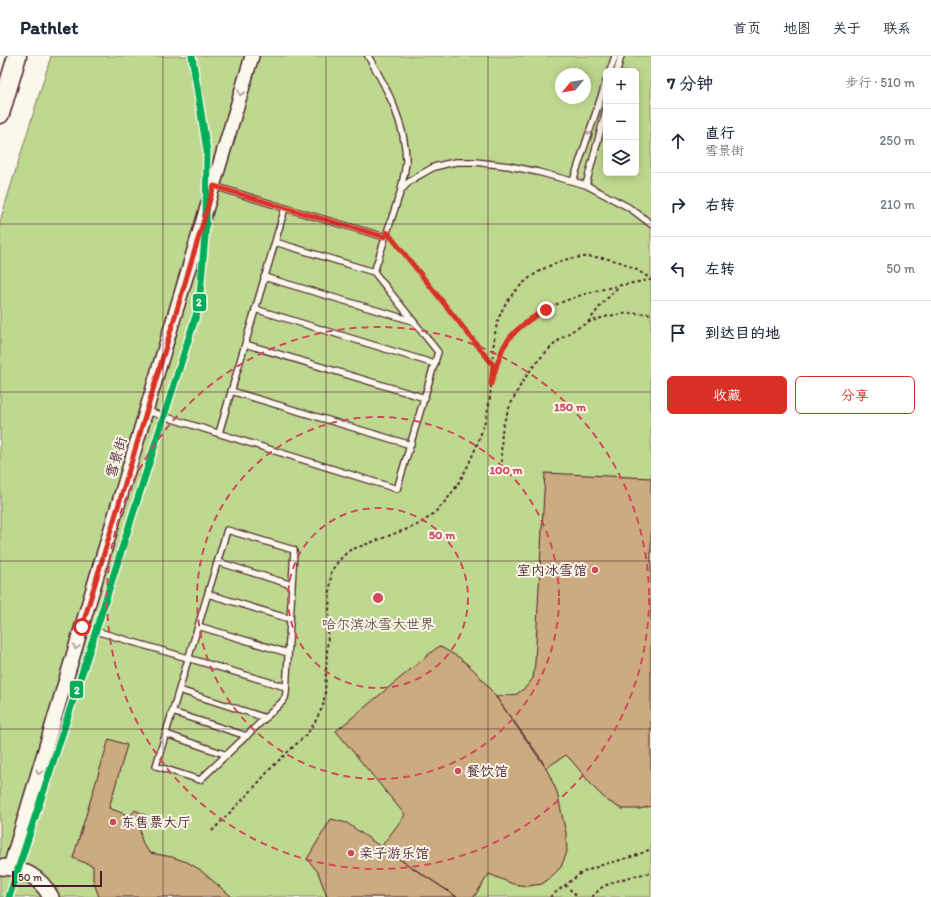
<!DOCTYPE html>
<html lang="zh">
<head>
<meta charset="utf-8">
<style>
	:root { --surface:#fff; --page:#f6f6f7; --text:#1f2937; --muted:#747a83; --line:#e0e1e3; --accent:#d93025 }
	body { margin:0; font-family:Itim,"LXGW WenKai TC",sans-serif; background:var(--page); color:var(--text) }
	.controls { position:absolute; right:12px; top:12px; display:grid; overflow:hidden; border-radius:6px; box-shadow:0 2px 10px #0003 }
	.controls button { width:36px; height:36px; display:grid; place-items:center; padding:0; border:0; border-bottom:1px solid var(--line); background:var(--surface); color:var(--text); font:20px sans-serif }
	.compass { position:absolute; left:555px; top:12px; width:36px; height:36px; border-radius:50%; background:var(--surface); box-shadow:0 2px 10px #0003; rotate:240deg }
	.scale { position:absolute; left:12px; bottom:10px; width:90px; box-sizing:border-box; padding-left:4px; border:2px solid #4a1f2b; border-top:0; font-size:11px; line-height:14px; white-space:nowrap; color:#4a1f2b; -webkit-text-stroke:3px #fbf7ec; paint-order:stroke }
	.stop { position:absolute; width:12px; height:12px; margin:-9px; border:3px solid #d93025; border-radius:50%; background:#fff }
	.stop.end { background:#d93025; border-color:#fff; box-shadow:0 1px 4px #0008 }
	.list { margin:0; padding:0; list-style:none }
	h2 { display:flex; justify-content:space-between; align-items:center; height:52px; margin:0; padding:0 16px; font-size:17px }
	h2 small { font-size:13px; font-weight:400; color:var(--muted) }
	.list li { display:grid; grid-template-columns:26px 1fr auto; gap:12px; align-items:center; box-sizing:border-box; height:64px; padding:0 16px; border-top:1px solid var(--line) }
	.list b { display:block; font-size:15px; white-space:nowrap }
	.list p { margin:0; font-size:13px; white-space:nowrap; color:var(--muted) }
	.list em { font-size:13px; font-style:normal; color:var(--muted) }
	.actions { display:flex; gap:8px; padding:12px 16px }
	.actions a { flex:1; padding:9px 0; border:1px solid var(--accent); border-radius:6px; text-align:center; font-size:14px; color:var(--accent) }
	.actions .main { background:var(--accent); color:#fff }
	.icon { flex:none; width:22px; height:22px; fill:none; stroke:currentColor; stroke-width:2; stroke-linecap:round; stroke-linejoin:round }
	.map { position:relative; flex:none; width:651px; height:841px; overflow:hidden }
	header { display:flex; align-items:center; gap:24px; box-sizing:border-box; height:56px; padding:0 20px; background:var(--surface); border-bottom:1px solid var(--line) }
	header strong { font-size:19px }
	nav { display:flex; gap:22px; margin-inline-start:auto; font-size:14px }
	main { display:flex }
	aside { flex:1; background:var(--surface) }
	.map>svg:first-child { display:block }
	.green { fill:#bed88f; stroke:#847c5d; fill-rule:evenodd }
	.building { fill:#cdab80; stroke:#4a1f2b }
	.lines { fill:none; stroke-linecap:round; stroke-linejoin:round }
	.service-casing { stroke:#4a1f2b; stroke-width:8 }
	.tertiary-casing { stroke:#4a1f2b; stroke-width:16 }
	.secondary-casing { stroke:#4a1f2b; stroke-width:18 }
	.trunk-casing { stroke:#4a1f2b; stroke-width:21 }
	.path { stroke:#4a1f2b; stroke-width:2; stroke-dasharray:3 3; stroke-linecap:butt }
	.service { stroke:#fbf7ec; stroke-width:5.5 }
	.tertiary { stroke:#fbf7ec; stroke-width:13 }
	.secondary { stroke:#fbf7ec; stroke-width:15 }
	.trunk { stroke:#fbf7ec; stroke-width:18 }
	.metro-1-casing { stroke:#fbf7ec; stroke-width:10 }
	.metro-1 { stroke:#00ae59; stroke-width:7 }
	.oneway { stroke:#ab9695 }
	.route { stroke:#d93025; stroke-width:5 }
	.grid { fill:none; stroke:#4a1f2b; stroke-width:1; stroke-opacity:0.55 }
	.ring { fill:none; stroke:#d1495b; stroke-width:2; stroke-dasharray:7 5 }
	.poi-dot { fill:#d1495b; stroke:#fbf7ec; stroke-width:1.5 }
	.labels { text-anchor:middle; stroke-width:4; stroke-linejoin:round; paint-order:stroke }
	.street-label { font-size:14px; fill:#4a1f2b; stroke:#fbf7ec }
	.poi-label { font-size:14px; fill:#4a1f2b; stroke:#fbf7ec; text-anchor:start }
	.park-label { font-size:14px; fill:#674d44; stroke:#fbf7ec }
	.centre { fill:#d1495b; stroke:#fbf7ec; stroke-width:2 }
	.ring-label { font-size:12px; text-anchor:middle; font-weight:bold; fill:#d1495b; stroke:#fbf7ec; stroke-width:4; stroke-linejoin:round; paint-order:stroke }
	.line-badge { stroke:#fbf7ec; stroke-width:1.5 }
	.badge-label { font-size:11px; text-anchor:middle; font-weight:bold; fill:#fff }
</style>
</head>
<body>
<header>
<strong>Pathlet</strong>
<nav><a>首页</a><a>地图</a><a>关于</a><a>联系</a></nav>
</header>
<main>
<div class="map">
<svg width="651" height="841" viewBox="0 0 651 841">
	<rect width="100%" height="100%" fill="#fbf7ec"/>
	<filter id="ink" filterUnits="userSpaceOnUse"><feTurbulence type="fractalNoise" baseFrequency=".025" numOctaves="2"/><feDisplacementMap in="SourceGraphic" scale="8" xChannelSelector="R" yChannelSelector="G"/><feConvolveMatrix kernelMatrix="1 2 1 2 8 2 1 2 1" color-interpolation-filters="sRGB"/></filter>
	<g filter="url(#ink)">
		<path class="green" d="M51,0H651V841H0V165ZM606,15H636V117H606ZM561,18H585V42H561Z"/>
		<path class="building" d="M545,417L651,422V750L640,753H622L608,745L595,733L572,705L566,699L546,712L496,641L517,638L526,631L533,622L535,607Z
			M439,590L460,602L475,615L490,633L540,701L549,718L557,736L566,777L567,796L561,811L552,820L542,828L528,830L513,828L489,818L474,841H457L381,791L405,759L336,675Z
			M109,683L127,689L109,752L130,760L135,754L145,759L140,773L141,782L144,790L150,797L172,801L187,806L199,813L232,841H99L93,824V810L73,802Z
			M331,763L347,767L381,791L457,841H327L318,816L307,803Z"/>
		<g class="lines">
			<g class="service-casing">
				<path id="service" d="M368,0C387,32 406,68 406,106C405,115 403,124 401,133
					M610,15L615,0
					M617,15L621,0
					M573,125L606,26
					M586,129L606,54
					M214,130L285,152L275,186L374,216L401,134L410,125L418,120L434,111L446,108L456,106H475L509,110L538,116L586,129L628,151L638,158L651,168
					M285,152L385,181
					M264,221L413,265
					M255,253L435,308
					M245,288L425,342
					M231,335L411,389
					M147,355L397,433L438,296L374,216
					M219,377L275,186
					M227,474L294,494L286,637L285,642L282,646L200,724L156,710Z
					M218,506L292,529
					M208,538L290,563
					M198,570L288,597
					M82,571L286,631
					M179,634L266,662
					M172,656L247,680
					M166,678L227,699"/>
			</g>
			<g class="tertiary-casing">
				<path id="tertiary" d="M10,811L252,0"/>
			</g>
			<g class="secondary-casing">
				<path id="secondary" d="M0,811C22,811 40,821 51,841"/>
			</g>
			<g class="trunk-casing">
				<path id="trunk" d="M0,58L17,0"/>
			</g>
			<path class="path" d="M393,183L492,308
				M588,266L602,248L619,230
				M493,323C496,313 498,301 504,291C528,246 605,231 651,224
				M502,418C502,402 500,385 503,370C507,354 515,339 523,325C553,279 595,252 651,258
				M212,775L250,736L272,711L307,678L314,668L323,650L325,637L331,516C336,507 342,501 350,494C364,489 379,484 393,478C405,474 418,470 428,462C436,456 442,449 448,442C467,419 487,370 490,340C493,316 491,281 500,259C512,228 551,202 583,201C594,200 606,202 616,205C629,208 640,216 651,223
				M565,829L578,841
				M550,841L581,817L602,809L635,800L651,793
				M592,841C595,838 598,835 601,832C612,825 639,818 651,817"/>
			<use href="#service" class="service"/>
			<use href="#tertiary" class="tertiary"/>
			<use href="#secondary" class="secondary"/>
			<use href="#trunk" class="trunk"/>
			<g class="metro-1-casing">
				<path id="metro-1" d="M9,841L97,571L199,250L206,168L207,95L192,0"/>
			</g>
			<use href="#metro-1" class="metro-1"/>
		</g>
		<defs><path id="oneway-chevron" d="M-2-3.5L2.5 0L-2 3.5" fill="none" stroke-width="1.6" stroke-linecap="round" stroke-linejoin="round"/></defs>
		<g class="oneway">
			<use href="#oneway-chevron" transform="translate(241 37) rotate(107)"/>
			<use href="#oneway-chevron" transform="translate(589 76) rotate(108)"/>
			<use href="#oneway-chevron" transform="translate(76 591) rotate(107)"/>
			<use href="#oneway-chevron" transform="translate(39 716) rotate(107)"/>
		</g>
	</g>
	<g class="lines" filter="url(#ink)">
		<path class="route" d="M82,571L214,130L285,152L385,181L387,176L493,309L491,328C495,316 498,303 503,292C512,275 529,263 546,254"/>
	</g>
	<path class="grid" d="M163,0V841M326,0V841M488,0V841M0,168H651M0,336H651M0,505H651M0,673H651"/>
	<g class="ring">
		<circle cx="378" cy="542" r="90"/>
		<circle cx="378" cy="542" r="181"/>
		<circle cx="378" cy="542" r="271"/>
	</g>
	<g class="poi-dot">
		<circle cx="595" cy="514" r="4"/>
		<circle cx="458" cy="715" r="4"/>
		<circle cx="113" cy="766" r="4"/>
		<circle cx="351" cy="797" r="4"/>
	</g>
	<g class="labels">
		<g class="street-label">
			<text transform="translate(116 401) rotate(-73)" y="5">雪景街</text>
		</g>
		<g class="poi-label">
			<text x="587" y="519" text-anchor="end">室内冰雪馆</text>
			<text x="466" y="720">餐饮馆</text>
			<text x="121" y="771">东售票大厅</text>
			<text x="359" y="802">亲子游乐馆</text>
		</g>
		<g class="park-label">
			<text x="378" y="573">哈尔滨冰雪大世界</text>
		</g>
	</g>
	<circle cx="378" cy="542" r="6" class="centre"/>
	<g class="ring-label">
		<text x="570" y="355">150 m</text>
		<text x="506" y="418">100 m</text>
		<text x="442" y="483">50 m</text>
	</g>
	<g class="line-badge">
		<rect x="192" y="237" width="15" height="19" rx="4" fill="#00ae59"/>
		<rect x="69" y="624" width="15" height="19" rx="4" fill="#00ae59"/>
	</g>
	<g class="badge-label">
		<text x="199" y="250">2</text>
		<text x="77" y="638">2</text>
	</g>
</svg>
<div class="controls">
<button>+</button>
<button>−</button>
<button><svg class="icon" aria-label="layers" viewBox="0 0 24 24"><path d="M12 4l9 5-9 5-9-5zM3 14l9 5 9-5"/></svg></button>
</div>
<svg class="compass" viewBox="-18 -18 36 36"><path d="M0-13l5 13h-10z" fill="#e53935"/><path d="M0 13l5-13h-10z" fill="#747a83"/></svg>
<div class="scale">50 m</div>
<div class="stop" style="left:82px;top:571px"></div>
<div class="stop end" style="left:546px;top:254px"></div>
</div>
<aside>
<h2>7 分钟<small>步行 · 510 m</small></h2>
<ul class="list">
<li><svg class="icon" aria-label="ahead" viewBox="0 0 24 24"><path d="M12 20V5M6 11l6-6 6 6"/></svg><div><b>直行</b><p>雪景街</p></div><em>250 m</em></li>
<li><svg class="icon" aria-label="right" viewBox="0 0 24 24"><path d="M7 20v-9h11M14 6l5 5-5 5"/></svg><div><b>右转</b></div><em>210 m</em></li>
<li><svg class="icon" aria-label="left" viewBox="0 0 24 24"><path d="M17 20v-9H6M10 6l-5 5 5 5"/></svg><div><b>左转</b></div><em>50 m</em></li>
<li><svg class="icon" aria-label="arrive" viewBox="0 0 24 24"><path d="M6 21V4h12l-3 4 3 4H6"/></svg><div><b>到达目的地</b></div></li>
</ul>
<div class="actions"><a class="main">收藏</a><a>分享</a></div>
</aside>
</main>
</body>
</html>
